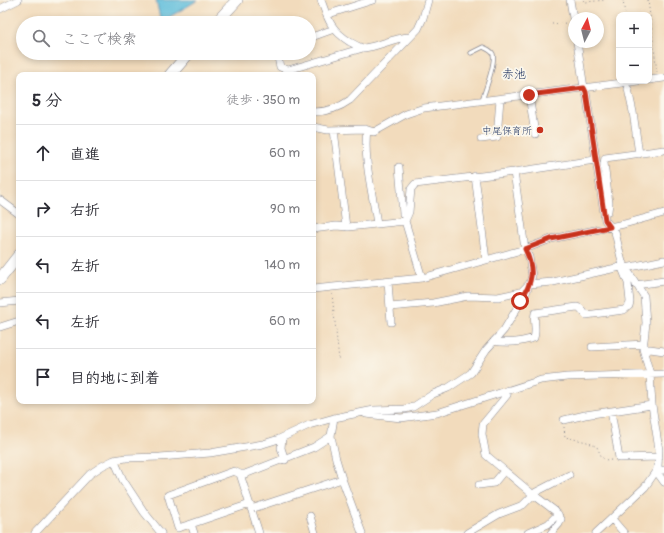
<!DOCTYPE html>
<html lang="ja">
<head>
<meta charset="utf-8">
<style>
	:root { --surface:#fff; --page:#f2f2f3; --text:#2b2b33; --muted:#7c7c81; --line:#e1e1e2 }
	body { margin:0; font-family:Pangolin,"Klee One",sans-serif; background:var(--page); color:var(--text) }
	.controls { position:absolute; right:12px; top:12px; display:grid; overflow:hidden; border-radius:8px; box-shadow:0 2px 6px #0003 }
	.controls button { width:36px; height:36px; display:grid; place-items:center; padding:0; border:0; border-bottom:1px solid var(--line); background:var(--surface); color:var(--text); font:20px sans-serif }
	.compass { position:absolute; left:568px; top:12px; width:36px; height:36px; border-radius:50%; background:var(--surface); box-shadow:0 2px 6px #0003; rotate:7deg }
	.stop { position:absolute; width:12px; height:12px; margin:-9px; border:3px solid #c8321e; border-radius:50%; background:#fff }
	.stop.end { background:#c8321e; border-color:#fff; box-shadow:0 1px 4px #0008 }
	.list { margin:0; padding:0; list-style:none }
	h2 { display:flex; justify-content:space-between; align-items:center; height:52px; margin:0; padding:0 16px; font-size:17px }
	h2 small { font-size:13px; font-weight:400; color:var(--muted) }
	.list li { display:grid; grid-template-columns:26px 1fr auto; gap:12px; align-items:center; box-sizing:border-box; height:56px; padding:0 16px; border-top:1px solid var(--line) }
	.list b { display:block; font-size:15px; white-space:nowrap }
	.list em { font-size:13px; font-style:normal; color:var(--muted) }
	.icon { flex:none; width:22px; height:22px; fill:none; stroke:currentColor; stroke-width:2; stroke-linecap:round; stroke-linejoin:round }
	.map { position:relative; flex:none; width:664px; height:533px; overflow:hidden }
	.search { position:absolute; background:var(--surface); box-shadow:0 2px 6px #0003; left:16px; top:16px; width:300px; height:44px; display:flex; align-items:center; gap:10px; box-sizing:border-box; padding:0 14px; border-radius:22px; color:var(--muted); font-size:15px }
	.panel { position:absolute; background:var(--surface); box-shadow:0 2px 6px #0003; left:16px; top:72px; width:300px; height:332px; border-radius:8px }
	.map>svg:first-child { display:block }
	.water { fill:#5cbcda; stroke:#3c769c }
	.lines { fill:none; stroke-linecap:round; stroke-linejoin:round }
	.lane-casing { stroke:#86858d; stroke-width:5 }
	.street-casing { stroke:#86858d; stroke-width:8 }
	.primary-casing { stroke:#86858d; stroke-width:12 }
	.path { stroke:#86858d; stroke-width:1; stroke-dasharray:1 3; stroke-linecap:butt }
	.lane { stroke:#fff; stroke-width:3.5 }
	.street { stroke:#fff; stroke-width:7 }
	.primary { stroke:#fff; stroke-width:11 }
	.route { stroke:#c8321e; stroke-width:5 }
	.poi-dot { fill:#c8321e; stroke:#fbf7ec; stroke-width:1.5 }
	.labels { text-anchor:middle; stroke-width:3.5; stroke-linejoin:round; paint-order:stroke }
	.poi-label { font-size:10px; fill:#1b2f5e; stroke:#fbf7ec; text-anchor:end }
	.quarter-label { font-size:12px; fill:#1b2f5e; stroke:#fbf7ec }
</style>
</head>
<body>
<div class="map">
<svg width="664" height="533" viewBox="0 0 664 533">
	<rect width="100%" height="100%" fill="#fbf7ec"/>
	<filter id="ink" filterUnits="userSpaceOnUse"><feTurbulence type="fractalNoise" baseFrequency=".025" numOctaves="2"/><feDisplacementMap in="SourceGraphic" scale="8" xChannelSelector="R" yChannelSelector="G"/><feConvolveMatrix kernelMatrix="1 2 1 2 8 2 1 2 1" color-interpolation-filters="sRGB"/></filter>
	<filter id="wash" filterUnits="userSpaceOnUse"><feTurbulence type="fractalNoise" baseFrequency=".012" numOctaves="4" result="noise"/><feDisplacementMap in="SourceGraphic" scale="16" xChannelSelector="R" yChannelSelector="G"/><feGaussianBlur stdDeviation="0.9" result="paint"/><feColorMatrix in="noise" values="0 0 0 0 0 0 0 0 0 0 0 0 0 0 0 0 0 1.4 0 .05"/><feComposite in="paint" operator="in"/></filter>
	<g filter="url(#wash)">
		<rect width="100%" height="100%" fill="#f2dbbc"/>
		<path class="water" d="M156,0H198L161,22Z"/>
	</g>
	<g filter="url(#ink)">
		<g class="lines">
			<g class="lane-casing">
				<path id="lane" d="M471,53L483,47C487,49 491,50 493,54C496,63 485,91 482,100"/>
			</g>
			<g class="street-casing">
				<path id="street" d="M321,0C328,20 331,30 350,42C354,44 360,48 364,48C380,46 393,38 409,37
					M570,0L574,24
					M0,9L18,0
					M327,16L332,13L373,0
					M309,38L334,29
					M577,42L584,88L586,92L605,220L615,232L622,262L644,296L646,323L643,349L650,374L652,405L659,450L658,466L656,471L645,487L596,533
					M277,53L280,67L288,70L363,48
					M649,80L664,78
					M628,89L633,112L639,154
					M529,95L535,134
					M313,112C327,112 339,108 350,100L418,29L423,18L428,0
					M313,127L328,130L365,129L374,132L406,114L424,108L638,81
					M334,130L346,227
					M367,130C363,159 373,195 377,224
					M481,139L497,137L500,99
					M399,167L403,214L406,218
					M475,176L486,260
					M0,200L19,214
					M604,212L608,211L609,203L604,163L605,158L664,150
					M313,229L336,226L348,227L405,221
					M626,268L664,260
					M422,278L405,221L409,212L411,189L415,184L514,172L595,160
					M388,282L391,322
					M636,285L664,281
					M313,289L422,278L525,249L551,239L624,224L664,213
					M0,303L19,301
					M390,307L433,303L468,296L498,297L521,292L529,284L553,282L625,266
					M0,327L19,321
					M494,341C508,344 521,342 534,338C537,330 533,321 535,313L577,307L580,308L586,315L624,310L629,306L630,302L628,283L622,268
					M592,347L644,344
					M644,352L650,349L664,351
					M508,390L507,395L483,424L482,434L486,455L530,492L555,511L561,519L559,524L551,533
					M611,411L619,458L659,457
					M366,414L401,418L437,413L541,380L567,377L664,374
					M334,418L331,436L336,459L342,479L362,533
					M564,420L585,415L652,405
					M282,438L281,448L285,460
					M114,460L123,480L144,512L161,533
					M656,471L664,482
					M656,471L664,470
					M240,474L259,533
					M479,485L494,483L504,471
					M251,509L342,479
					M310,516L315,533
					M612,519L624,533
					M191,524L250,504
					M35,533L90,474L102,466L114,460L126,458L160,457L210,453L263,444L279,439L309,425L334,418L374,410L405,409L413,407L433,394L448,388L471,373L486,350L504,330L526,293L532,276L529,257L525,249L514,172
					M194,533L191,524L178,528L168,495L234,471L240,474H245L314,447L331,436
					M467,533L499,514L523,505L536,492L569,475
					M528,533L548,524L558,514"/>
			</g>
			<g class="primary-casing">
				<path id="primary" d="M216,23L237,0
					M170,75L189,53
					M0,279L19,255"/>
			</g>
			<path class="path" d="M583,0L586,2L605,0
				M623,0L625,15
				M648,0L657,72
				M552,24L567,23
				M332,294L339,360
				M313,350V353
				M564,427L565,437L587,442L597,447C601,455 601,461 612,460"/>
			<use href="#lane" class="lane"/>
			<use href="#street" class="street"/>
			<use href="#primary" class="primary"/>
		</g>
	</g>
	<g class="lines" filter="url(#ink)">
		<path class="route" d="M520,301C533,282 535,270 525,249L551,239L610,227L605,220L586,92L584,88L529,95"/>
	</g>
	<circle class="poi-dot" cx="540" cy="130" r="4"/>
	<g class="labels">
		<g class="poi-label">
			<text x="532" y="134">中尾保育所</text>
		</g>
		<g class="quarter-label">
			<text x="514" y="78">赤池</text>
		</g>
	</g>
</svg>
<div class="controls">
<button>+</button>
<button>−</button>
</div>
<svg class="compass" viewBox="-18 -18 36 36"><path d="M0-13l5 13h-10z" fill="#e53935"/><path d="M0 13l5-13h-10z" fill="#7c7c81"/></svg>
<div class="stop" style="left:520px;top:301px"></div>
<div class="stop end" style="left:529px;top:95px"></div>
<div class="search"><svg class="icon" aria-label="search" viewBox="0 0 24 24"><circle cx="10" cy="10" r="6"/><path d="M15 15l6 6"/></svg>ここで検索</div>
<section class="panel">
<h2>5 分<small>徒歩 · 350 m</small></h2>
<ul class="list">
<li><svg class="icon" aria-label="ahead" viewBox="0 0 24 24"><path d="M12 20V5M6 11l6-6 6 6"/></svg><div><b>直進</b></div><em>60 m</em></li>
<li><svg class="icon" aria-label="right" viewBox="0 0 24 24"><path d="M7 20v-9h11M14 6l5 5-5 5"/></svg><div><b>右折</b></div><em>90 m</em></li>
<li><svg class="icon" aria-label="left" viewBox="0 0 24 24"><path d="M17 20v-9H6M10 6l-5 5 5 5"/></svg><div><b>左折</b></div><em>140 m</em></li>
<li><svg class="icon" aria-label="left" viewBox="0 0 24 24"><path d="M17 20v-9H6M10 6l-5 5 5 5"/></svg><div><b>左折</b></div><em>60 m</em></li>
<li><svg class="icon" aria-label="arrive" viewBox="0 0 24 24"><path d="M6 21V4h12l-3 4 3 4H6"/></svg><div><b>目的地に到着</b></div></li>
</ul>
</section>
</div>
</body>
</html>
